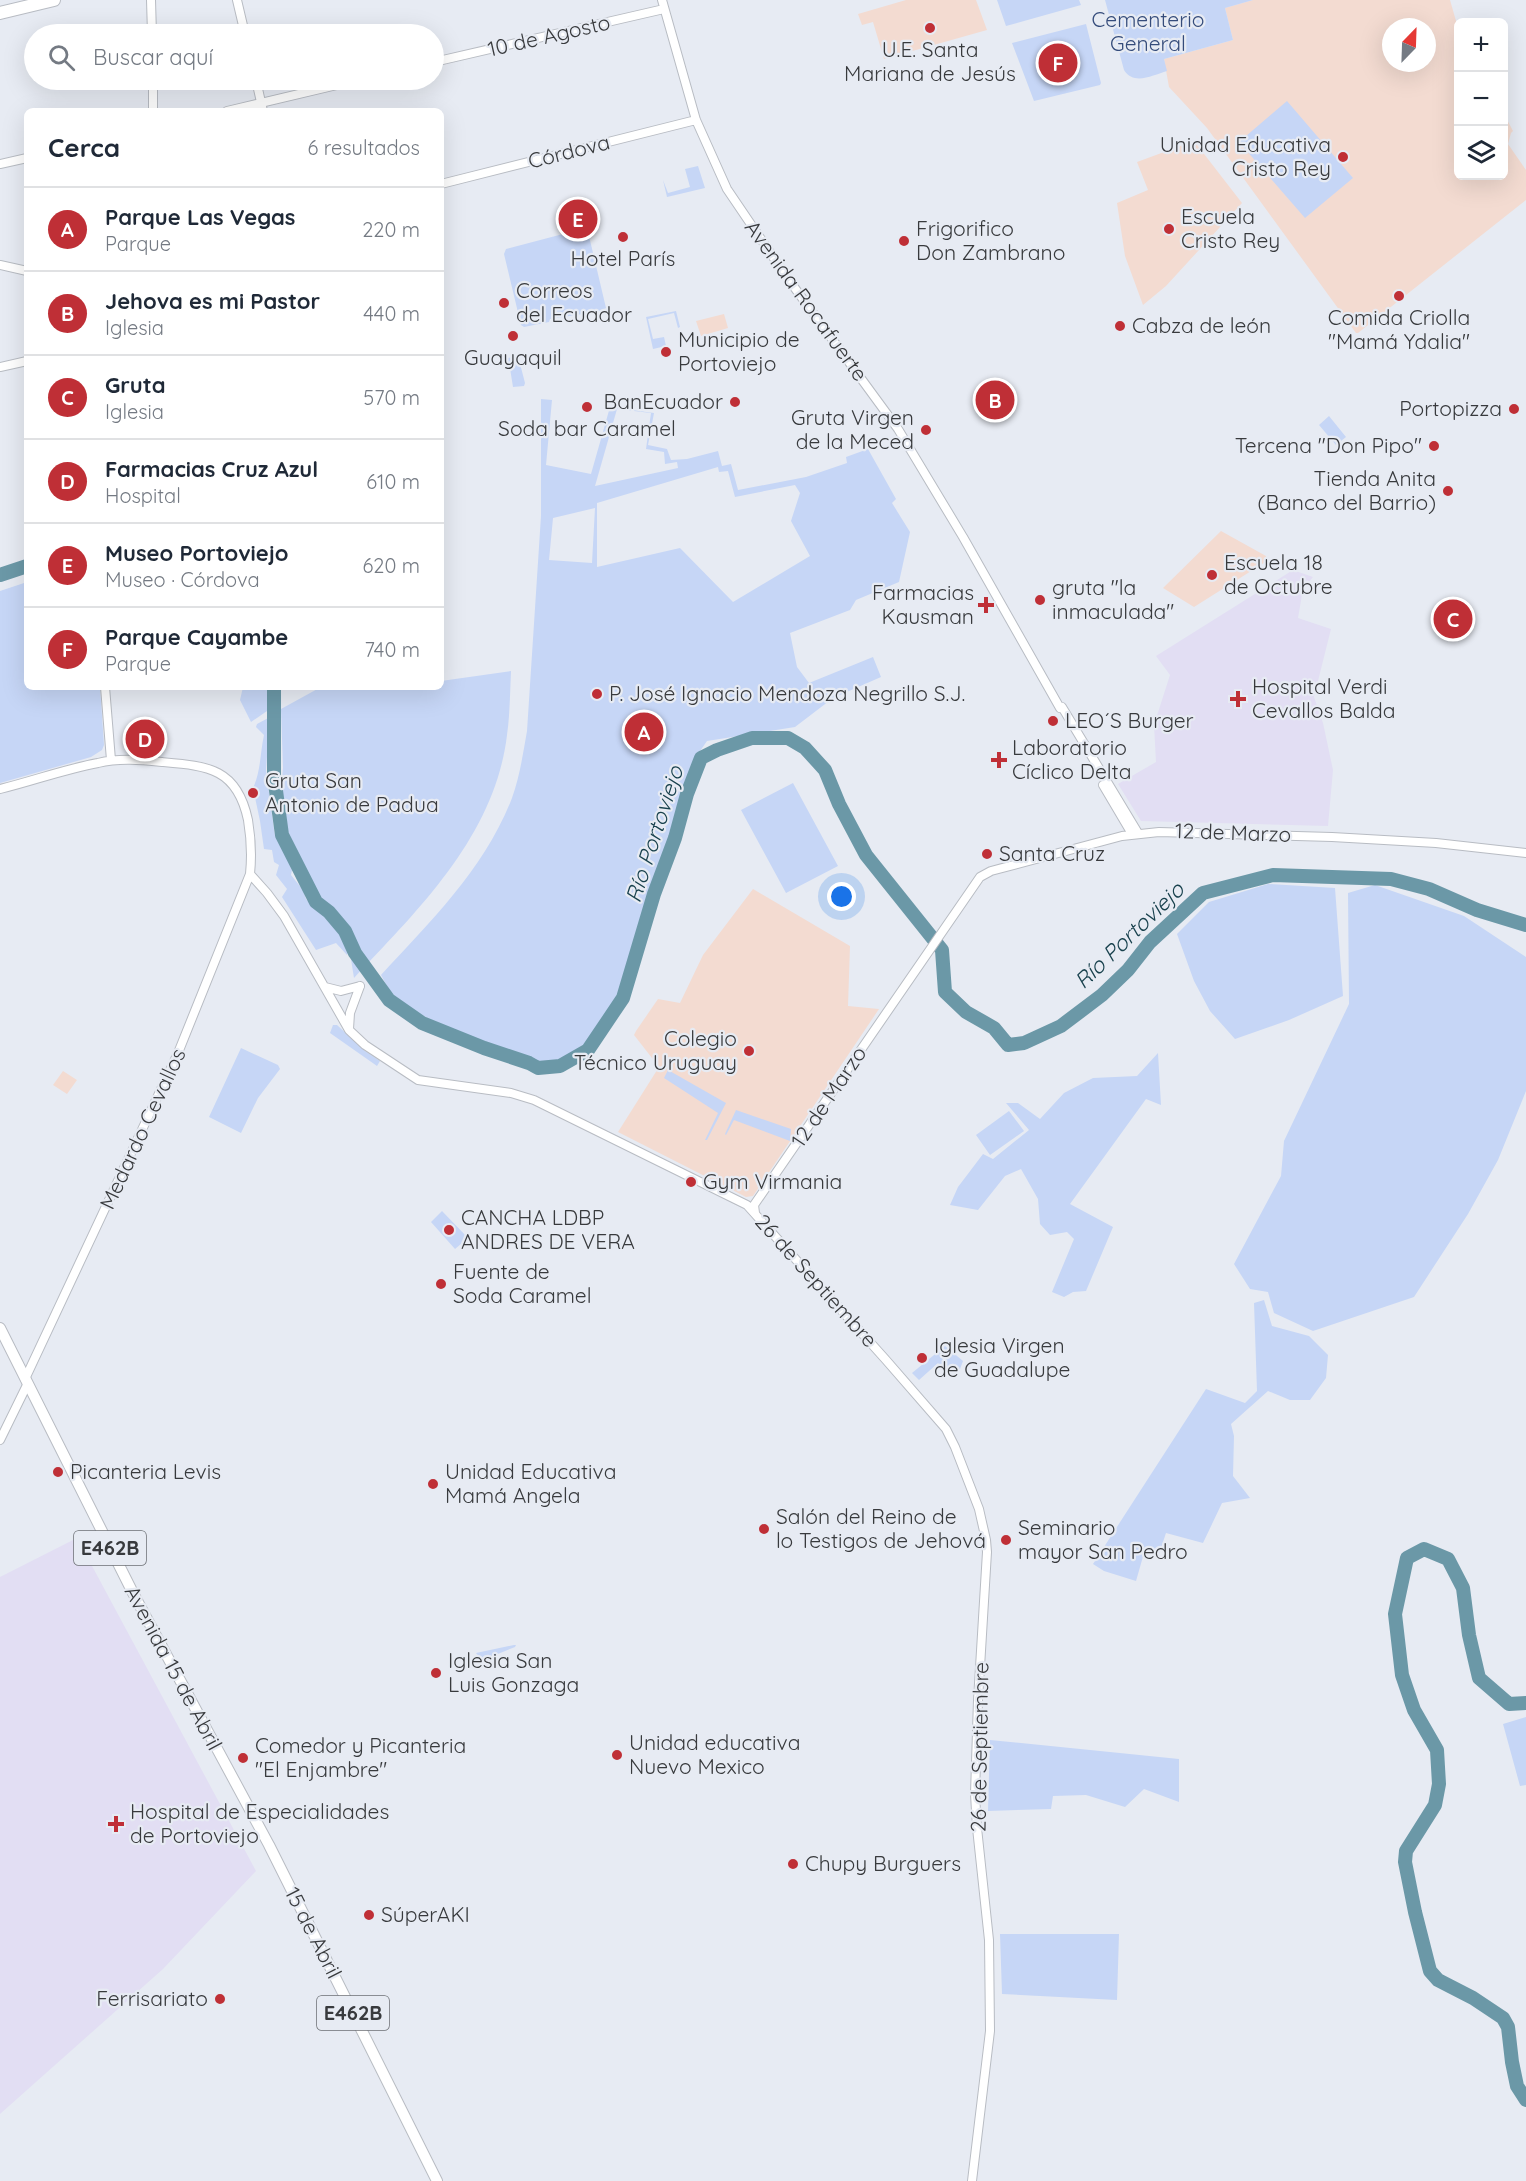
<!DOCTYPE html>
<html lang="es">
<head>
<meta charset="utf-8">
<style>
	:root { --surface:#fff; --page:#f2f2f3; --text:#1f2937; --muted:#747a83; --line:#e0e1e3; --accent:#bf2f36 }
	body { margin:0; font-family:Quicksand,sans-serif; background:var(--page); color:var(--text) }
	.controls { position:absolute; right:18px; top:18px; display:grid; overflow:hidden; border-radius:9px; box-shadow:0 6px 24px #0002 }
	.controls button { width:54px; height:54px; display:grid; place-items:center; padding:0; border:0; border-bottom:2px solid var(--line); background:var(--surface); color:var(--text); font:30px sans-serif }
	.compass { position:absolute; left:1382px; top:18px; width:54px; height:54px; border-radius:50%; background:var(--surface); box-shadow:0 6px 24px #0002; rotate:23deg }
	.you { position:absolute; left:842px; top:897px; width:21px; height:21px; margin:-15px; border:4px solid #fff; border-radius:50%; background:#1a73e8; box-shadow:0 0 0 9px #1a73e833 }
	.badge { display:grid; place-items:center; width:39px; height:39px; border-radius:50%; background:var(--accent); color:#fff; font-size:20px; font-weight:700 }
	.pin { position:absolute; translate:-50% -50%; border:3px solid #fff; box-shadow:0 2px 6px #0006 }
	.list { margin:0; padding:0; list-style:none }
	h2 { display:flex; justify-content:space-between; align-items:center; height:78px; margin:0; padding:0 24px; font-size:26px }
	h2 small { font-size:20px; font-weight:400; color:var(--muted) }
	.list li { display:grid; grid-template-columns:39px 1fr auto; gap:18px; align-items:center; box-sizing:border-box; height:84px; padding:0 24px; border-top:2px solid var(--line) }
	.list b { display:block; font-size:22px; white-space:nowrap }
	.list p { margin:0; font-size:20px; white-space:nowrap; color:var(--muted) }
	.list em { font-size:20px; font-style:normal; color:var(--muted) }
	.icon { flex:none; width:33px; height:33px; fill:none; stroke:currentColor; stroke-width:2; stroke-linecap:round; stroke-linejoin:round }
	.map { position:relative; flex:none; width:1526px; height:2181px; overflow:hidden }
	.search { position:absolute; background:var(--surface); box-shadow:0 6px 24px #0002; left:24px; top:24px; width:420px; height:66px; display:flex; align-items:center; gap:15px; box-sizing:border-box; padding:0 21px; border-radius:33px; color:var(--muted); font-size:22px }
	.panel { position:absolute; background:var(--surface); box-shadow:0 6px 24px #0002; left:24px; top:108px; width:420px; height:582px; border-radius:9px }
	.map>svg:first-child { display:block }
	.education { fill:#f3dbd1; fill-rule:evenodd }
	.medical { fill:#e2def3 }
	.green { fill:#c6d6f6; fill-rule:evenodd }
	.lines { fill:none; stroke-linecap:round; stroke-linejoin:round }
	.river { stroke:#6b98a7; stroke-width:14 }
	.tertiary-casing { stroke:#b8bcc3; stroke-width:10 }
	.primary-casing { stroke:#b8bcc3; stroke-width:12 }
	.trunk-casing { stroke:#b8bcc3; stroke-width:14 }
	.tertiary { stroke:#fff; stroke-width:8 }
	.primary { stroke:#fff; stroke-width:10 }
	.trunk { stroke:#fff; stroke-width:12 }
	.poi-dot { fill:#bf2f36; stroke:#e7ebf3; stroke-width:2 }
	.labels { text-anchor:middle; stroke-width:4.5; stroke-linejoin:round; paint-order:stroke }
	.shield { fill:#e7ebf3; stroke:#6c6f74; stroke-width:1.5 }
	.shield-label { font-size:20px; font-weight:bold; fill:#383a3d }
	.park-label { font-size:21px; fill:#354c7b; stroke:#e7ebf3 }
	.street-label { font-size:21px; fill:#383a3d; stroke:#e7ebf3 }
	.poi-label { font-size:21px; fill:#383a3d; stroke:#e7ebf3; text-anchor:start }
	.water-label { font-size:22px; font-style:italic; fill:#18414d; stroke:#e7ebf3 }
</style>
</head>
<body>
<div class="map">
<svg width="1526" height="2181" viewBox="0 0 1526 2181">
	<rect width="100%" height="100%" fill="#e7ebf3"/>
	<path class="education" d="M906,0H976L987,30L884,59L873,22L862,25L858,14Z
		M1253,0H1450L1458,28V176H1504V114L1513,131L1511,133L1508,144L1526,170V200L1358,333H1356L1207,128L1169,87L1164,59L1233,40L1225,8ZM1391,27H1427V63H1391Z
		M1194,141L1242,203L1166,286L1143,305L1125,256L1117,203L1148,190L1137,162Z
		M724,314L728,328L701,336L696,321Z
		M1221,531L1266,556L1267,561L1194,607L1163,588Z
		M753,889L850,946L848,1006L879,1009L753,1196L746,1197L618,1132L659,1067L634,1035L636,1031L658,999L680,1003L703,955Z
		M63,1071L77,1080L67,1094L53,1085Z"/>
	<path class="medical" d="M1293,570L1313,577L1303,589L1298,618L1331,629L1314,697L1323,723L1333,770L1328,826L1141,821L1118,784L1156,762L1154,725L1170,675L1156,656Z
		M77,1538L256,1871L163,1969L0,2114V1577Z"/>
	<path class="green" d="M997,0H1079L1081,5L1006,26Z
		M1105,0H1253L1225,8L1233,40L1164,59L1167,71C1153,75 1134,86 1124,70Z
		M1086,24L1101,83L1100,85L1034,101L1012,43Z
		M1287,101L1353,178L1305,218L1239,142Z
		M698,166L705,188L667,197L663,180L668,193L690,187L685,169Z
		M582,229L585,230L589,236L606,308L602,311L550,319L549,322L524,327L521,325L504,254L506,249Z
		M676,311L680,327L678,328L674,313L648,319L653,339L664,337L666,346L653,349L646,317Z
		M518,356L525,383L524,386L513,387L509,362L479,367L508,361V358Z
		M541,399L552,400L546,465L591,474L610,407L654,413L648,445L667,449L671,460L687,459L718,451L722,466L731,464L738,490L806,477L847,463L846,457L868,449L896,499L892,503L910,532L899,582L856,600L850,610L790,633L797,667L809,683L873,657L881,677L833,698L795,727L707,741L698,754L688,774L665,853L649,891L621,988L589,1042L568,1059L555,1063H539L446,1028L413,1010L390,992L381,975C431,921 485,868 512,798C520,776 523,753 527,731L541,516ZM617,409L651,413L646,449L664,452L665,464L677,462L678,468L595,486ZM718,467L719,472L728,471L735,497L795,485L800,493L791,521L810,556L733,602L680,548L597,567V503ZM595,508L592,563L549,560L553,518Z
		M1329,416L1346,437L1336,445L1319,425Z
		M27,582V687H100L104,745L102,750L91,757L0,783V591Z
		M511,671C510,692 510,714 507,735C495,835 420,908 354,978L349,947L347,955L336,943L316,950L282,897L287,889L276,875L279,865L274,862L272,850L264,849L260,821L253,788C261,771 260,753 264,735L256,727L257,724L270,717L266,770L272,815L275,836L287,858L292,870L291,875L303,890L306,899L315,909L329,917L349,945L346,925L322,899L308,876L286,833L280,800L283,768L281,709L321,687H441V681Z
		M243,687H268L270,709L251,722L240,700Z
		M793,783L838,866L786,893L741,810Z
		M1268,884L1335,888L1343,996L1289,1020L1235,1039L1210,1011L1194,981L1177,934L1209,902Z
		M1375,885L1464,916L1526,957V1091L1498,1160L1468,1214L1414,1297L1313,1331L1274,1313L1268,1292L1250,1289L1234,1264L1281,1176L1284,1141L1349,1004L1348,893Z
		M333,1025H337L365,1051L380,1061L377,1066L330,1033Z
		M241,1048L278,1065L280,1069L258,1098L241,1133L209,1117Z
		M1158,1053L1161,1105L1146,1099L1070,1204L1113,1227L1086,1291L1073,1292L1064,1297L1052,1292L1074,1239L1067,1232L1050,1235L1040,1224L1038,1199L1021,1169L1005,1176L978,1210L950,1205L958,1187L983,1154L993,1159L1029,1130L1006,1103H1018L1040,1119L1064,1093L1093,1078L1137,1076Z
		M668,1070L726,1103L707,1140H705L718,1113L664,1078Z
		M736,1110L791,1129L790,1141L734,1120L726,1135L725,1134Z
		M1009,1111L1024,1131L990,1155L976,1135Z
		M442,1211L468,1238L455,1249L431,1222Z
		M1264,1300L1272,1326L1309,1336L1328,1355L1326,1378L1310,1400H1290L1268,1391L1231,1424L1234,1436L1233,1476L1250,1498L1222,1503L1203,1543L1166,1533L1159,1554L1144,1553L1136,1581L1104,1571L1093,1564L1206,1389L1245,1403L1257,1391L1254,1303Z
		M945,1346L963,1361L960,1369L952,1370L949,1375L938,1363L919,1380L912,1373Z
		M514,1645H516L515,1647L478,1662L479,1657L476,1653Z
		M1526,1717V1785L1520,1786L1503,1724Z
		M990,1740L1179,1759V1802L1144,1789L1125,1807L1086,1795L1053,1796L1051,1809L988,1811Z
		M1000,1934H1119L1117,2000L1002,1994Z"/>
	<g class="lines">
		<path class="river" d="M0,575L27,566
			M274,687V776L282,835L316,902L329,912L345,931L355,953L389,1000L422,1023L484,1048L529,1063L538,1068L560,1066L588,1050L623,998L654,894L675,838L687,794L701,758L717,750L752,738H788L805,748L825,770L839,804L866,855L942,950L945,992L966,1012L994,1028L1008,1045L1024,1043L1061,1026L1102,995L1128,970L1150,942L1203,893L1273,875L1391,879L1429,889L1477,910L1526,925
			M1526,1703L1509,1704L1479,1678L1469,1635L1463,1588L1448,1559L1424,1549L1407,1558L1395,1614L1402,1675L1414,1710L1437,1750L1439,1784L1435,1805L1406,1851L1405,1862L1415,1912L1430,1971L1438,1980L1473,1998L1503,2018L1508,2027L1512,2062L1517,2086L1526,2100"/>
		<g class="tertiary-casing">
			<path id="tertiary" d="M151,0L152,34
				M237,0L245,34
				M662,0L696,120L727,189L786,276L898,429L963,537L1060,708
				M434,62L664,9
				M153,80V111
				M256,80L263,111
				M227,111L358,80
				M0,164L27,158
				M441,184L696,120
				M0,265L27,271
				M0,367L27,361
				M105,687L111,760
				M1062,707L1138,833
				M1103,785L1132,834
				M0,789C33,781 65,769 98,763C119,758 141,760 162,762C208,766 237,768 248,820C251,838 252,855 250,874L267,893L284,916L349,1030L365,1045L418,1080L511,1093L534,1100L747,1205L886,1360L946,1429L955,1447L979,1509L986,1540L987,1552L978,1700L975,1794L977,1828L989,1940L990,2031L972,2181
				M325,987L341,991L360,986
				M349,1029L350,1013L360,986
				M755,1213L754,1205L980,877L991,871L1122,836L1159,832L1332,837L1436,843L1526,853
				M25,1379L178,1053L250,874
				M0,1440L27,1385"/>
		</g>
		<g class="primary-casing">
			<path id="primary" d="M0,1328L133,1593L269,1845L437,2181"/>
		</g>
		<g class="trunk-casing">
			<path id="trunk" d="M0,13L54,0"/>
		</g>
		<use href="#tertiary" class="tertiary"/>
		<use href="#primary" class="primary"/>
		<use href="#trunk" class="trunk"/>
	</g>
	<g class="poi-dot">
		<circle cx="930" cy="28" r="6"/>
		<circle cx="1343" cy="157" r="6"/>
		<circle cx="1169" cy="229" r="6"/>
		<circle cx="623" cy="237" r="6"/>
		<circle cx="904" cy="241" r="6"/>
		<circle cx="1399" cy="296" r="6"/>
		<circle cx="504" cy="303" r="6"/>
		<circle cx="1120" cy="326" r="6"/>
		<circle cx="513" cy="336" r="6"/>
		<circle cx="666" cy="352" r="6"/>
		<circle cx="735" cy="402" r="6"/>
		<circle cx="587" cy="407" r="6"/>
		<circle cx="1514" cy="409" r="6"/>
		<circle cx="926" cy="430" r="6"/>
		<circle cx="1434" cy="446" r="6"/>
		<circle cx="1448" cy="491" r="6"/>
		<circle cx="1212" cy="575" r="6"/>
		<circle cx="1040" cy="600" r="6"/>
		<path d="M983 596h6v6h6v6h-6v6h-6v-6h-6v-6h6z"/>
		<circle cx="597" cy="694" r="6"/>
		<path d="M1235 690h6v6h6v6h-6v6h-6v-6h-6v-6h6z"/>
		<circle cx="1053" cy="721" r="6"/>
		<path d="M996 751h6v6h6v6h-6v6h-6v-6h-6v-6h6z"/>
		<circle cx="253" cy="793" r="6"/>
		<circle cx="987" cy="854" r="6"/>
		<circle cx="749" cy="1051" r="6"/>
		<circle cx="691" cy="1182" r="6"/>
		<circle cx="449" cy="1230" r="6"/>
		<circle cx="441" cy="1284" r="6"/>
		<circle cx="922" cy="1358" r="6"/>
		<circle cx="58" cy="1472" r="6"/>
		<circle cx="433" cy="1484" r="6"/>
		<circle cx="764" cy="1529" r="6"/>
		<circle cx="1006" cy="1540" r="6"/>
		<circle cx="436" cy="1673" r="6"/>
		<circle cx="617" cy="1755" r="6"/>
		<circle cx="243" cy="1758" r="6"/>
		<path d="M113 1815h6v6h6v6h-6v6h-6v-6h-6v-6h6z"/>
		<circle cx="793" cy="1864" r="6"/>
		<circle cx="369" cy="1915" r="6"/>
		<circle cx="220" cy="1999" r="6"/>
	</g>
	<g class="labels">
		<g class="shield">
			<rect x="74" y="1531" width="72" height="34" rx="4.5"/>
			<rect x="317" y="1996" width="72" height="34" rx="4.5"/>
		</g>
		<g class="shield-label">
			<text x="110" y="1555">E462B</text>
			<text x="353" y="2020">E462B</text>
		</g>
		<g class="park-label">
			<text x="1148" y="27">Cementerio<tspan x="1148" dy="24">General</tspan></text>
		</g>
		<g class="street-label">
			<text transform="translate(549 36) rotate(-13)" y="7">10 de Agosto</text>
			<text transform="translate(569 152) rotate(-14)" y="7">Córdova</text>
			<text transform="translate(806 301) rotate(54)" y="7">Avenida Rocafuerte</text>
			<text transform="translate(1233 833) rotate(2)" y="7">12 de Marzo</text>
			<text transform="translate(829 1097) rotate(-56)" y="7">12 de Marzo</text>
			<text transform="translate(143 1129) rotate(-65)" y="7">Medardo Cevallos</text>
			<text transform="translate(816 1281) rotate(48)" y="7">26 de Septiembre</text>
			<text transform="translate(173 1668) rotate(62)" y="7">Avenida 15 de Abril</text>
			<text transform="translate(980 1747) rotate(-89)" y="7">26 de Septiembre</text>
			<text transform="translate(313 1933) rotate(63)" y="7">15 de Abril</text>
		</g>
		<g class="poi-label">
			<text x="930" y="57" text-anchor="middle">U.E. Santa<tspan x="930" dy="24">Mariana de Jesús</tspan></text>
			<text x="1331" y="152" text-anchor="end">Unidad Educativa<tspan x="1331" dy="24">Cristo Rey</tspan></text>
			<text x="1181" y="224">Escuela<tspan x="1181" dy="24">Cristo Rey</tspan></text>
			<text x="916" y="236">Frigorifico<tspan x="916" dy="24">Don Zambrano</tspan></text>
			<text x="623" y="266" text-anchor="middle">Hotel París</text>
			<text x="516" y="298">Correos<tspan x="516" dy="24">del Ecuador</tspan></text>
			<text x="1399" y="325" text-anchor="middle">Comida Criolla<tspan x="1399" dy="24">"Mamá Ydalia"</tspan></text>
			<text x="1132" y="333">Cabza de león</text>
			<text x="678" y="347">Municipio de<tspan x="678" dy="24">Portoviejo</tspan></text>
			<text x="513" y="365" text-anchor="middle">Guayaquil</text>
			<text x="723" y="409" text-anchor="end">BanEcuador</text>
			<text x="1502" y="416" text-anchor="end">Portopizza</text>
			<text x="914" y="425" text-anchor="end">Gruta Virgen<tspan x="914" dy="24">de la Meced</tspan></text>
			<text x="587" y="436" text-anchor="middle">Soda bar Caramel</text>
			<text x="1422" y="453" text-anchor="end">Tercena "Don Pipo"</text>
			<text x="1436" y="486" text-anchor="end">Tienda Anita<tspan x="1436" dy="24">(Banco del Barrio)</tspan></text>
			<text x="1224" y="570">Escuela 18<tspan x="1224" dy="24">de Octubre</tspan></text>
			<text x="1052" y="595">gruta "la<tspan x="1052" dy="24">inmaculada"</tspan></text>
			<text x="974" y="600" text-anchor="end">Farmacias<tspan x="974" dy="24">Kausman</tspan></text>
			<text x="1252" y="694">Hospital Verdi<tspan x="1252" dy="24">Cevallos Balda</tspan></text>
			<text x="609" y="701">P. José Ignacio Mendoza Negrillo S.J.</text>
			<text x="1065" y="728">LEO´S Burger</text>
			<text x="1012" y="755">Laboratorio<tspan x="1012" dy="24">Cíclico Delta</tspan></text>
			<text x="265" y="788">Gruta San<tspan x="265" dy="24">Antonio de Padua</tspan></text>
			<text x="999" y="861">Santa Cruz</text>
			<text x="737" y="1046" text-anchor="end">Colegio<tspan x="737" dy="24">Técnico Uruguay</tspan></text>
			<text x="703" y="1189">Gym Virmania</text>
			<text x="461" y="1225">CANCHA LDBP<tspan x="461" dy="24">ANDRES DE VERA</tspan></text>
			<text x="453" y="1279">Fuente de<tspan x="453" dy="24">Soda Caramel</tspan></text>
			<text x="934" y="1353">Iglesia Virgen<tspan x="934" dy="24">de Guadalupe</tspan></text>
			<text x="70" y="1479">Picanteria Levis</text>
			<text x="445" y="1479">Unidad Educativa<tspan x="445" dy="24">Mamá Angela</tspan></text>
			<text x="776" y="1524">Salón del Reino de<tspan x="776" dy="24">lo Testigos de Jehová</tspan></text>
			<text x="1018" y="1535">Seminario<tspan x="1018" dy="24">mayor San Pedro</tspan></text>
			<text x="448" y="1668">Iglesia San<tspan x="448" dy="24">Luis Gonzaga</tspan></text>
			<text x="629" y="1750">Unidad educativa<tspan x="629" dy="24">Nuevo Mexico</tspan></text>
			<text x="255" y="1753">Comedor y Picanteria<tspan x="255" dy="24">"El Enjambre"</tspan></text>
			<text x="130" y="1819">Hospital de Especialidades<tspan x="130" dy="24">de Portoviejo</tspan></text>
			<text x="805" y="1871">Chupy Burguers</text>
			<text x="381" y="1922">SúperAKI</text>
			<text x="208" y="2006" text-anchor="end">Ferrisariato</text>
		</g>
		<g class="water-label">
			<text transform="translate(654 834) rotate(-72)" y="8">Río Portoviejo</text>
			<text transform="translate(1129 935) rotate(-44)" y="8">Río Portoviejo</text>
		</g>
	</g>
</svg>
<div class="controls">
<button>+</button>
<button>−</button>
<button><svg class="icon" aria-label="layers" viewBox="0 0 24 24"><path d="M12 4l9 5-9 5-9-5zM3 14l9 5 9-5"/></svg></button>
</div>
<svg class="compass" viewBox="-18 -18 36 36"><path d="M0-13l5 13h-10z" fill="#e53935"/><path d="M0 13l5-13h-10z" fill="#747a83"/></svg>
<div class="you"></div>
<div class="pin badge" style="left:644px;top:732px">A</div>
<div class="pin badge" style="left:995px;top:400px">B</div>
<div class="pin badge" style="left:1453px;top:619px">C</div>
<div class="pin badge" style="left:145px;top:739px">D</div>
<div class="pin badge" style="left:578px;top:219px">E</div>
<div class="pin badge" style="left:1058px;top:63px">F</div>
<div class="search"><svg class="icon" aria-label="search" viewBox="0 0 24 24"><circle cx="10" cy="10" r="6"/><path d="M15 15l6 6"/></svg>Buscar aquí</div>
<section class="panel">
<h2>Cerca<small>6 resultados</small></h2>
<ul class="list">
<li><span class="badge">A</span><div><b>Parque Las Vegas</b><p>Parque</p></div><em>220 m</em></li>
<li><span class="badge">B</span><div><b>Jehova es mi Pastor</b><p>Iglesia</p></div><em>440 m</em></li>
<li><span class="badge">C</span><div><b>Gruta</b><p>Iglesia</p></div><em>570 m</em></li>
<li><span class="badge">D</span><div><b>Farmacias Cruz Azul</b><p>Hospital</p></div><em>610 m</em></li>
<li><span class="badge">E</span><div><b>Museo Portoviejo</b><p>Museo · Córdova</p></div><em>620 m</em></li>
<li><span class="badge">F</span><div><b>Parque Cayambe</b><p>Parque</p></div><em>740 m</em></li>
</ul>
</section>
</div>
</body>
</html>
